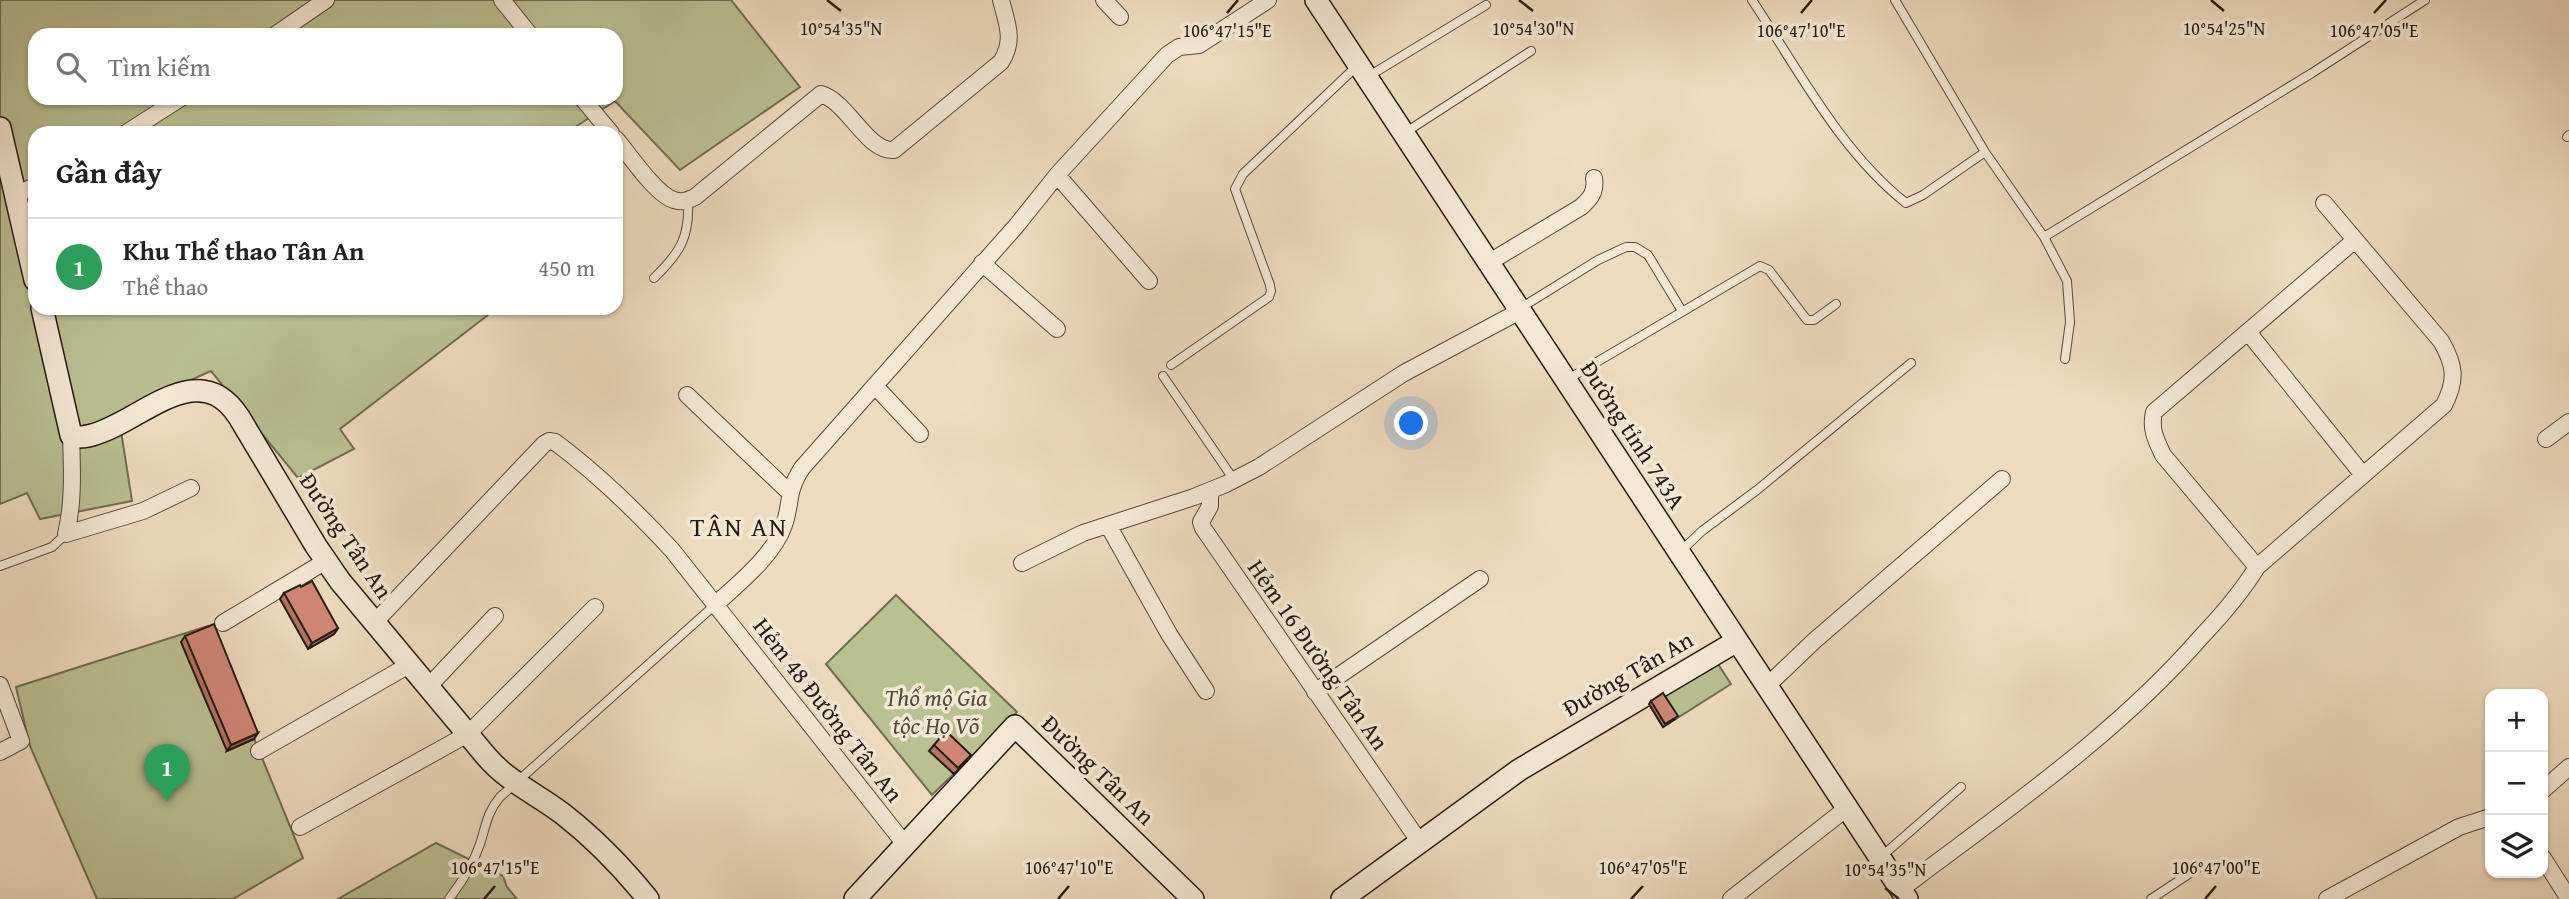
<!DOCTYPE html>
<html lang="vi">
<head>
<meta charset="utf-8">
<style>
	:root { --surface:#fff; --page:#f2f2f2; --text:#222; --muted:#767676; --line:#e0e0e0; --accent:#0f766e }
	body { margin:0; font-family:"Gentium Book Plus",serif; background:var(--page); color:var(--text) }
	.controls { position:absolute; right:21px; bottom:21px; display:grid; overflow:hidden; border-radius:14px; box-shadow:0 2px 5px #0004 }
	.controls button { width:63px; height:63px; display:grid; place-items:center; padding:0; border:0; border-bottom:2px solid var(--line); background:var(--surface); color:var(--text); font:35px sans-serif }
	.you { position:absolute; left:1412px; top:424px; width:24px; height:24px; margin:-18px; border:5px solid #fff; border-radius:50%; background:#1a73e8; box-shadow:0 0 0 10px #1a73e833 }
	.badge { display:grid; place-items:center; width:46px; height:46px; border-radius:50%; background:var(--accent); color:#fff; font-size:23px; font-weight:700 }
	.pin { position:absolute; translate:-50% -58px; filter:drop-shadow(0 2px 4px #0008) }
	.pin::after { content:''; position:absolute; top:37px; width:24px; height:21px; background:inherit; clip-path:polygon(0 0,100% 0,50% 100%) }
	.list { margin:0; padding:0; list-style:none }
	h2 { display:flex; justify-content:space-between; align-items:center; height:91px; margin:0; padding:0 28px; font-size:30px }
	h2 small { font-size:23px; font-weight:400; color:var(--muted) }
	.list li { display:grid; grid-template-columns:46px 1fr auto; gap:21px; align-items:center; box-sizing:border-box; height:98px; padding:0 28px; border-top:2px solid var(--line) }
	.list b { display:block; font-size:26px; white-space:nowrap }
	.list p { margin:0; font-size:23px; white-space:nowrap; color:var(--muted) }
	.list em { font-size:23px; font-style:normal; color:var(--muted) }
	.icon { flex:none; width:38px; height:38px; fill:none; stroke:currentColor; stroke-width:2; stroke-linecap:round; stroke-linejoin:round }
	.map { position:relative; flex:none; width:2569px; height:899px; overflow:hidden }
	.search { position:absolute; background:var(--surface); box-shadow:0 2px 5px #0004; left:28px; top:28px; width:595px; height:77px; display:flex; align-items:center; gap:18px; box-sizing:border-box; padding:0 24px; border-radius:21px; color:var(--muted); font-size:26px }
	.panel { position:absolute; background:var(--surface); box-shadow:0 2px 5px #0004; left:28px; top:126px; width:595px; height:189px; border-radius:21px }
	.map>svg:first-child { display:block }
	.green { fill:#b9c092; stroke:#706d54; stroke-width:2; fill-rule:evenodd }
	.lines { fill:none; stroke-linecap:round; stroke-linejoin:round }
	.lane-casing { stroke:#584a40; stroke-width:10 }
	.street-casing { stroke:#584a40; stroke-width:18 }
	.secondary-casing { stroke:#261a15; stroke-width:24 }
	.lane { stroke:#f4e8d5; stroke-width:8 }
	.street { stroke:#f4e8d5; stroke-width:16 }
	.secondary { stroke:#f4e8d5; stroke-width:21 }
	.wall { fill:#b37365; stroke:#261a15; stroke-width:2 }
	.shaded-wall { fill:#925e53; stroke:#261a15; stroke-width:2 }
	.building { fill:#d08676; stroke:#261a15; stroke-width:2 }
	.ticks { fill:none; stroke:#261a15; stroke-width:2.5 }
	.labels { text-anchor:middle; stroke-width:7; stroke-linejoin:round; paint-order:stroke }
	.street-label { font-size:24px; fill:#261a15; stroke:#f4e8d5 }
	.park-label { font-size:24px; font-style:italic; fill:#524c3a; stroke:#f4e8d5 }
	.neighbourhood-label { font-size:26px; letter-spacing:2px; fill:#261a15; stroke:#f4e8d5 }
	.ticks-label { font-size:18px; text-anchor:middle; fill:#261a15; stroke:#f4e8d5; stroke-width:7; stroke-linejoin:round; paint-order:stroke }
</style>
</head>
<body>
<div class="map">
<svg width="2569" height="899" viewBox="0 0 2569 899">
	<rect width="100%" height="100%" fill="#eedbbf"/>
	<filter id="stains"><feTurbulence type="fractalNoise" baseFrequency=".00286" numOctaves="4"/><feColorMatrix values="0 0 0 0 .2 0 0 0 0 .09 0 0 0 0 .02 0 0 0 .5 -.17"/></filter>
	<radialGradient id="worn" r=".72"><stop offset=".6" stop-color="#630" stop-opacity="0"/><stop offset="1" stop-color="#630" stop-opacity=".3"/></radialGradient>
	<path class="green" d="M0,0H731L800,87L680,170L615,101L566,133H35V308H497L340,429L354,449L298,478L211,371L118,412L132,501L40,519L27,493L0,504ZM35,35H616V98H35Z
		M896,595L1017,712L932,795L826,664Z
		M208,626L303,858L233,899H97L30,746L16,687Z
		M1716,661L1731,684L1663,727L1649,704Z
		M436,843L503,876L507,887L517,899H338Z"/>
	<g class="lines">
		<g class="lane-casing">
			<path id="lane" d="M1752,0C1798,69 1840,151 1906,203L1923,195L1985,152
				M1895,0L1985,152L2044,237L2067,281L2070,322L2065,359
				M1369,76L1486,5
				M1406,132L1531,51
				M2567,137L2569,135
				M2044,237L2312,73L2425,0
				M654,278C680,253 690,237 688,200
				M1519,309L1598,260L1626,247H1635L1648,255L1682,311
				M1171,365L1269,297L1271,291L1270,285L1235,189L1243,174L1358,65
				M1163,376L1234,480
				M1568,379L1760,266L1769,270L1807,320H1814L1836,304
				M1681,551L1702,531L1757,490L1911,363
				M0,566L52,547L66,534
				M1882,856L1961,787
				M449,899C462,882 473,865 480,844C486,826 487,812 500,797L716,604
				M2151,899L2201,866"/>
		</g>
		<g class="street-casing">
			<path id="street" d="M502,0L530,35
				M1104,0L1120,17
				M275,35L326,0
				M582,98L611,133
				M126,133L181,98
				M616,139C629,154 656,195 674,200C682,203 688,200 695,197L821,94C848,102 867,152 894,150L1001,62C1015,40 1007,24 1001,0
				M1057,175L1149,281
				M15,195L35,186
				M982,263L1057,329
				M1488,263L1581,207C1591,198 1596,192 1594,178
				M2248,332L2363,475
				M875,386L920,434
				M687,395L789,492
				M71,435C72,468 74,501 66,534L143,511L191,488
				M2546,439L2569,422
				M1210,491V506L1201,522L1203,528L1419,841
				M1108,525L1169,634L1206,691
				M1022,563L1083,533L1194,497L1226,484L1259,467L1404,373L1520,311
				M2257,567L2163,455C2156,440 2150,429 2154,412L2355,240
				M716,604C739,583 774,555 784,525C792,502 786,493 802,468L1017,225L1057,175L1167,55L1179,47L1199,45L1268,0
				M223,623L326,561
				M374,623L544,444L549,441L555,442C598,474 635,510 672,550L904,843
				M0,685L21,741L0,752
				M1767,686L1814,641L2002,479
				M428,687L495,616
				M1315,692L1480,579
				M259,751L409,665
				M2543,790L2569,767
				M300,827L468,734L595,607
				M2543,858L2569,899
				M1900,890C2004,811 2115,736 2201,637C2222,615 2241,593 2257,567L2444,405C2457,380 2455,365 2441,341L2324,203
				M1731,899L1847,808
				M2327,899L2459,827L2490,817"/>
		</g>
		<g class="secondary-casing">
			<path id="secondary" d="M1316,0L1907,899
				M0,128L35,280
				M42,308L71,435C79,438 84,437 92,435C141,422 198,354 239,417L316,546L340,581L486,756C508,782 537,794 563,814C595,839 623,868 648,899
				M855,899L1015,726L1193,899
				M1342,899L1519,770L1737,641"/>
		</g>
		<use href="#lane" class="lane"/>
		<use href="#street" class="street"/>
		<use href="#secondary" class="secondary"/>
	</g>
	<path class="wall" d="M284,593L338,628L334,634L308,649L280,599Z
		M185,636L254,739L227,751L181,642Z
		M1651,701L1675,719L1663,727L1649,704Z
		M934,745L967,761L954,774L929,751Z"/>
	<path class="shaded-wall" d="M338,628L334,634L308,649L312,643Z
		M258,733L254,739L227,751L231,745Z"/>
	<path class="building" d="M312,581L338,628L312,643L284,593L300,585L301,587Z
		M214,624L258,733L231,745L185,636Z
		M1663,693L1678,716L1665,724L1651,701Z
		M946,731L971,755L958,768L934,745Z"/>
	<path class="ticks" d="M827,0L841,11M1519,0L1533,11M2211,0L2224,11M1227,13L1238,0M1801,13L1812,0M2374,13L2386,0M1885,888L1899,899M484,899L495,886M1058,899L1069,886M1631,899L1643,886M2205,899L2216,886"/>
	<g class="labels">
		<g class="street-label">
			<text transform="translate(1633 435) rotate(57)" y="8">Đường tỉnh 743A</text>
			<text transform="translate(346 536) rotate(56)" y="8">Đường Tân An</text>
			<text transform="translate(1318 655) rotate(55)" y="8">Hẻm 16 Đường Tân An</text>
			<text transform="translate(1628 674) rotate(-30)" y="8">Đường Tân An</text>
			<text transform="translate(828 710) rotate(52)" y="8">Hẻm 48 Đường Tân An</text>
			<text transform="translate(1098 770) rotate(44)" y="8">Đường Tân An</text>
		</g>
		<g class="park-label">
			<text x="936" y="706">Thổ mộ Gia<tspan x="936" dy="28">tộc Họ Võ</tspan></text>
		</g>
		<g class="neighbourhood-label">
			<text x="739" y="536">TÂN AN</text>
		</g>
	</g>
	<g class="ticks-label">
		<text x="841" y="35">10°54'35"N</text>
		<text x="1533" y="35">10°54'30"N</text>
		<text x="2224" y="35">10°54'25"N</text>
		<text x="1227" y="37">106°47'15"E</text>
		<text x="1801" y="37">106°47'10"E</text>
		<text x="2374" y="37">106°47'05"E</text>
		<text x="495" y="874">106°47'15"E</text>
		<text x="1069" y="874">106°47'10"E</text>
		<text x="1643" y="874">106°47'05"E</text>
		<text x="2216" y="874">106°47'00"E</text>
		<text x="1885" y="876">10°54'35"N</text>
	</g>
	<rect width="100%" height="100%" filter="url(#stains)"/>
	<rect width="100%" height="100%" fill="url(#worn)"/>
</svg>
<div class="controls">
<button>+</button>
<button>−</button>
<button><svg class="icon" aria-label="layers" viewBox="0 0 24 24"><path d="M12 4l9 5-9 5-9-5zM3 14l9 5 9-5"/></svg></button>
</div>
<div class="you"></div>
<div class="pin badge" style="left:167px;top:802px;background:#2e9e5b">1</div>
<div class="search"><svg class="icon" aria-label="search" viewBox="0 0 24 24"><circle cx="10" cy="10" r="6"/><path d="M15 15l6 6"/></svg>Tìm kiếm</div>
<section class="panel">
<h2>Gần đây<small></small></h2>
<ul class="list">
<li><span class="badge" style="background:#2e9e5b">1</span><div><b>Khu Thể thao Tân An</b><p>Thể thao</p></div><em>450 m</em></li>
</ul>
</section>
</div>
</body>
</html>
